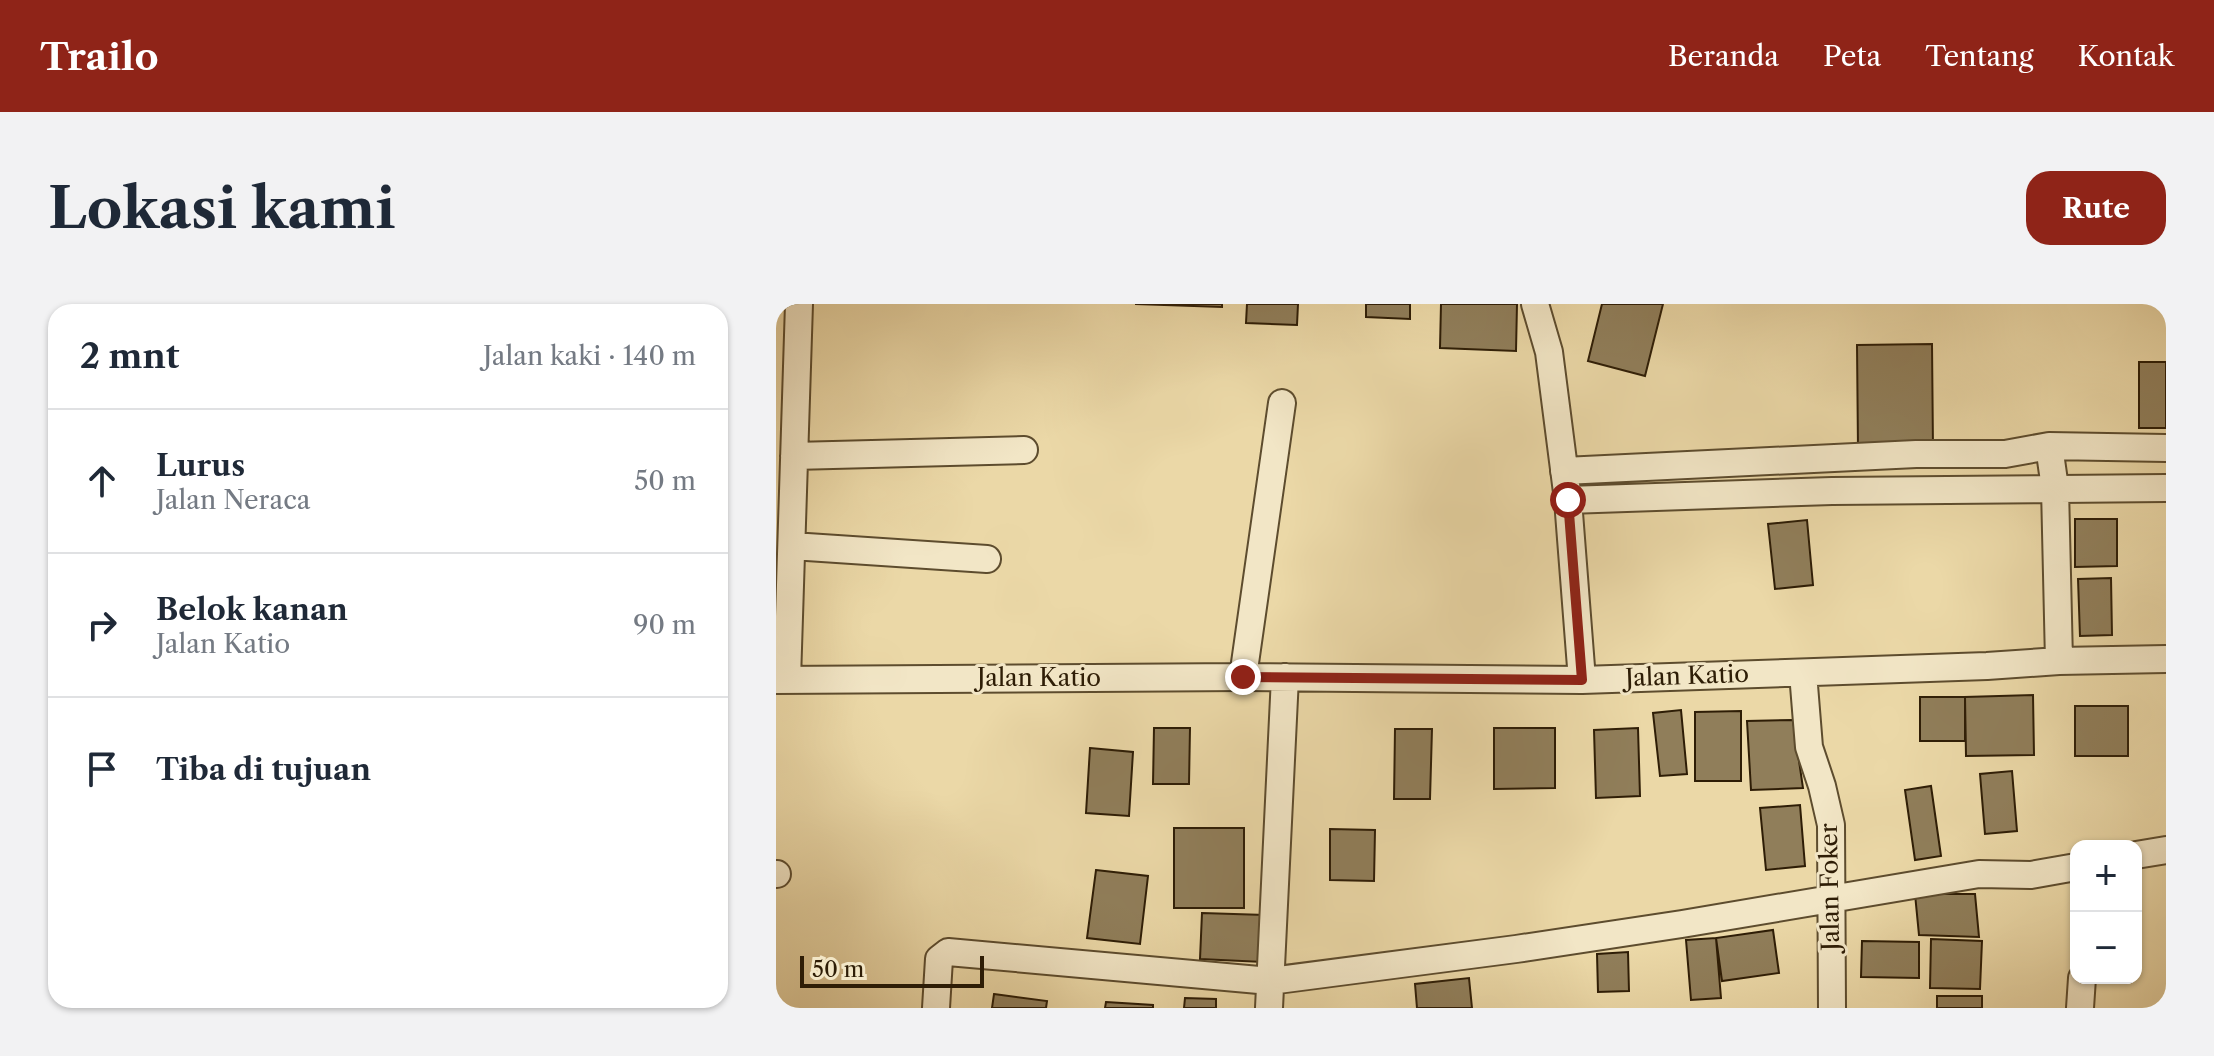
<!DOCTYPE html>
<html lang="id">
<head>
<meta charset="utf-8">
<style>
	:root { --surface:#fff; --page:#f2f2f3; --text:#1f2937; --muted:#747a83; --line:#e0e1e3; --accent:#8f2418 }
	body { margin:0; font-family:"Libre Caslon Text",serif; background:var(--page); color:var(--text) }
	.controls { position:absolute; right:24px; bottom:24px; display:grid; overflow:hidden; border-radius:16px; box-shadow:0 2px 6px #0004 }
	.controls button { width:72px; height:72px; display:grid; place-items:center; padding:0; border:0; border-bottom:2px solid var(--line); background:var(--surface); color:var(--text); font:40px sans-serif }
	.scale { position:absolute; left:24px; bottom:20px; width:184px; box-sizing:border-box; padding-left:8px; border:4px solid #2e1d06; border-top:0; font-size:22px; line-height:28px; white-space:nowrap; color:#2e1d06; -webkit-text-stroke:6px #f2e6c6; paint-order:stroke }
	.stop { position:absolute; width:24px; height:24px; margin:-18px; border:6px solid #8f2418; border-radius:50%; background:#fff }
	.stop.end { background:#8f2418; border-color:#fff; box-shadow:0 2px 8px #0008 }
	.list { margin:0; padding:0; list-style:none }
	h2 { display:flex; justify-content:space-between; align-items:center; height:104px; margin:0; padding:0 32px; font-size:34px }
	h2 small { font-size:26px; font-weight:400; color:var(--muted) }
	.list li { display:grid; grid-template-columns:52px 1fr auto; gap:24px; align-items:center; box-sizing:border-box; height:144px; padding:0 32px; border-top:2px solid var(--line) }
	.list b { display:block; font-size:30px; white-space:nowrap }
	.list p { margin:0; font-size:26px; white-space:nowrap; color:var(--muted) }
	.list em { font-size:26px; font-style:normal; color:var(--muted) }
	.icon { flex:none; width:44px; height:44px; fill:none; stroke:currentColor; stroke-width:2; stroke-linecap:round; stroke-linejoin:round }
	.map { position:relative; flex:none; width:1390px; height:704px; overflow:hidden; border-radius:24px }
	header { display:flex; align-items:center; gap:48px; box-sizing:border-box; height:112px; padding:0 40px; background:var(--accent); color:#fff }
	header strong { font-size:38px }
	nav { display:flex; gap:44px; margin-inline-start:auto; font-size:28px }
	.intro { display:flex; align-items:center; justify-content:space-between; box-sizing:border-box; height:192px; padding:0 48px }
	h1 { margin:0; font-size:56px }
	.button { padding:20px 36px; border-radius:24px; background:var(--accent); color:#fff; font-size:28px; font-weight:700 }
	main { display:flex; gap:48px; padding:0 48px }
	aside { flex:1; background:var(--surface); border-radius:24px; box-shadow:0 2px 6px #0004 }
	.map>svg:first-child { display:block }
	.building { fill:#907e5a; stroke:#2e1d06; stroke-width:2 }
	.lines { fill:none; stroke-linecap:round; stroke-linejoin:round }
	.minor-casing { stroke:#5d4c2e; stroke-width:30 }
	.minor { stroke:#f2e6c6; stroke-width:26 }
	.route { stroke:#8f2418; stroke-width:10 }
	.labels { text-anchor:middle; stroke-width:6; stroke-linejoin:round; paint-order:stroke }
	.street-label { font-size:24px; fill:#2e1d06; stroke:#f2e6c6 }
</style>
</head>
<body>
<header>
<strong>Trailo</strong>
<nav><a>Beranda</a><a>Peta</a><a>Tentang</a><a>Kontak</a></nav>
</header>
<div class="intro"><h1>Lokasi kami</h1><a class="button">Rute</a></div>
<main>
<aside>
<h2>2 mnt<small>Jalan kaki · 140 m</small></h2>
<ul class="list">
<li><svg class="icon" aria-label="ahead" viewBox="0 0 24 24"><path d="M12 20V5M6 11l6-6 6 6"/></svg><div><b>Lurus</b><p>Jalan Neraca</p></div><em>50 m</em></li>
<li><svg class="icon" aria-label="right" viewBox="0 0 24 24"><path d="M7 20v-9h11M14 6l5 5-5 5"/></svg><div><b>Belok kanan</b><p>Jalan Katio</p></div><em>90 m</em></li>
<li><svg class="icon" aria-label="arrive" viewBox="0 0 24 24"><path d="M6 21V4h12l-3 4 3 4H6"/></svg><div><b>Tiba di tujuan</b></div></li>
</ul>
</aside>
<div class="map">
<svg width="1390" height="704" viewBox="0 0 1390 704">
	<rect width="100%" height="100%" fill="#ebd8a7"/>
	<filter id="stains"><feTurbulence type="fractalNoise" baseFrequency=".0025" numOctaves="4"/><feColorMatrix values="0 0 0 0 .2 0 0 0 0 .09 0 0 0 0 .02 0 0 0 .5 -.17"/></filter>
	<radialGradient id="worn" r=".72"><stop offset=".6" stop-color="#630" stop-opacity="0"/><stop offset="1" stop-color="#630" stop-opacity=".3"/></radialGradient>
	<path class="building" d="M359,0H446V3Z
		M471,0H522L521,21L470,19Z
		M590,0H634V15L590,13Z
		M665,0H741L740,47L664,44Z
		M826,0H887L869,72L812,57Z
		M1156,40L1157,145H1082L1081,41Z
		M1363,58H1390V124H1363Z
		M1299,215H1341V262L1299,263Z
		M1031,216L1037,281L999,285L992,220Z
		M1335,274L1336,331L1304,332L1302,275Z
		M1257,391L1258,451L1190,452L1189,393Z
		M1144,393H1189V437H1144Z
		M1299,402H1352V452H1299Z
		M905,406L911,470L884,472L877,409Z
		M965,407V477H919V408Z
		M1017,416L1027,484L975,486L971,417Z
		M378,424H414L413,480H377Z
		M718,424H779V484L718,485Z
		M862,424L864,492L820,494L818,426Z
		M619,425H656L654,495H618Z
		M314,444L357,448L353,512L310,509Z
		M1236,467L1241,527L1209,530L1204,470Z
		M1155,482L1165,552L1139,556L1129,486Z
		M1024,501L1029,562L990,566L984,504Z
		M398,524H468V604H398Z
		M554,525L599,526L598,577L554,576Z
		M320,566L372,572L364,640L311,634Z
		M1139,590H1199L1203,633L1143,631Z
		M426,609L489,611L487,658L424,655Z
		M997,626L1003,669L946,677L940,634Z
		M940,634L945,694L915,696L910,636Z
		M1155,635L1206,637L1204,685L1154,684Z
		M1086,637L1143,638V674L1085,673Z
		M852,648L853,687L822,688L821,650Z
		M693,674L696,704H641L639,680Z
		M218,690L271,697L270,704H216Z
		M1161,692H1206V704H1161Z
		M409,694L440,695V704H408Z
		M330,698L377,701V704H329Z"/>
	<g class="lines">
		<g class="minor-casing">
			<path id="minor" d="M759,0L773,48L792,196L806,376
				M1273,142L1279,184L1283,357
				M18,152L248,146
				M788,167L1140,150H1229L1273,142L1390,144
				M792,196L1056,187L1390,184
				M16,242L211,255
				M1027,369L1033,443L1046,482L1055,521L1056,704
				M467,373L506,99
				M11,375L23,0
				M0,376L467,373L806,376L1211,362L1283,357L1390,355
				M1360,551L1390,546
				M0,570H1
				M160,704L163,655L172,648L494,677L740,645L906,620L1203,570L1255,571L1300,563
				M493,704L509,373
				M1304,704L1306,674"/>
		</g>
		<use href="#minor" class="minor"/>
	</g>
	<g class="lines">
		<path class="route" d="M467,373L806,376L792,196"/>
	</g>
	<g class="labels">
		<g class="street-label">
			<text transform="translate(911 372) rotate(-2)" y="8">Jalan Katio</text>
			<text x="263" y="382">Jalan Katio</text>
			<text transform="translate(1054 583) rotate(-91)" y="8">Jalan Foker</text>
		</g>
	</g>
	<rect width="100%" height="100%" filter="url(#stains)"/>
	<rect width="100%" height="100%" fill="url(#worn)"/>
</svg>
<div class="controls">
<button>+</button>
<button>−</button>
</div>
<div class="scale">50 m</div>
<div class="stop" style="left:792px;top:196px"></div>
<div class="stop end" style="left:467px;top:373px"></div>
</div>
</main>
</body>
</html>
